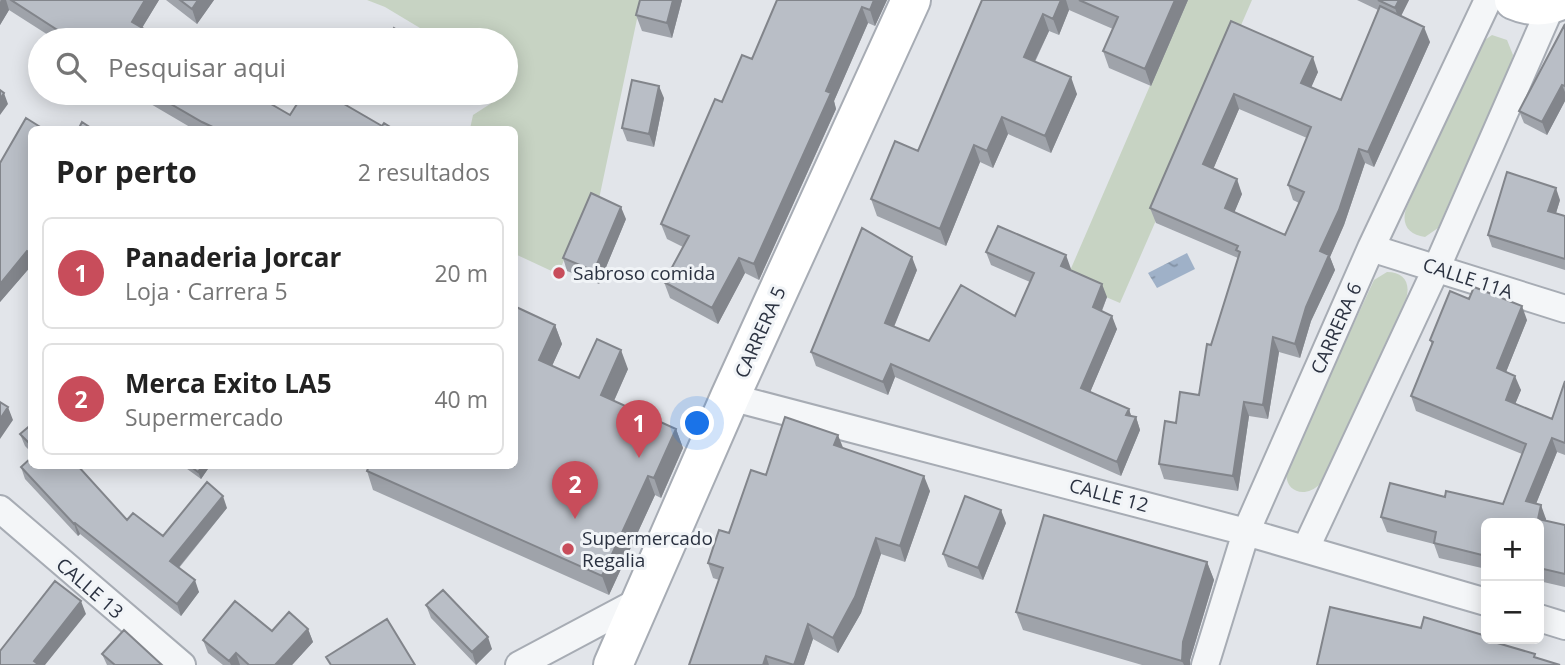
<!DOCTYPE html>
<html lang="pt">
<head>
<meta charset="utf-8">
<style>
	:root { --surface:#fff; --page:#f2f2f2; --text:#222; --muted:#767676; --line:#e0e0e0; --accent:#c84d5b }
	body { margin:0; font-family:"Open Sans",sans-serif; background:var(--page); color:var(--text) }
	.controls { position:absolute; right:21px; bottom:21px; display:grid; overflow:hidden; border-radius:10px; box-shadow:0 4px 18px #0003 }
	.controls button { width:63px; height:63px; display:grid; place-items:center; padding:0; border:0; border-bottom:2px solid var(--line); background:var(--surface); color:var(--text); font:35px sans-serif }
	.you { position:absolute; left:698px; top:424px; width:24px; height:24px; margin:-18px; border:5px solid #fff; border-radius:50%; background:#1a73e8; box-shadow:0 0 0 10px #1a73e833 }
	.badge { display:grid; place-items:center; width:46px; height:46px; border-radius:50%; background:var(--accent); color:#fff; font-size:23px; font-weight:700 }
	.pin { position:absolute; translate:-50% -58px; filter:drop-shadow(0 2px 4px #0008) }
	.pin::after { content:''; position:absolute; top:37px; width:24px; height:21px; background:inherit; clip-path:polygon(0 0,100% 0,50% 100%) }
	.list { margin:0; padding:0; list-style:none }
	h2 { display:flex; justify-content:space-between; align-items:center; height:91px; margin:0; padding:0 28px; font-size:30px }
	h2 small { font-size:23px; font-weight:400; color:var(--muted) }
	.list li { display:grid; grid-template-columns:46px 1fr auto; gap:21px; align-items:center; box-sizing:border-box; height:112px; margin:0 14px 14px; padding:0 14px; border:2px solid var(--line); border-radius:10px }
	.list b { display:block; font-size:26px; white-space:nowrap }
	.list p { margin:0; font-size:23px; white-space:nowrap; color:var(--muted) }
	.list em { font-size:23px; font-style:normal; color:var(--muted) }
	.icon { flex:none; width:38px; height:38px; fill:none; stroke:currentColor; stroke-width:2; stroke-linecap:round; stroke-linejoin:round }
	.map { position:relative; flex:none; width:1565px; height:665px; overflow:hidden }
	.search { position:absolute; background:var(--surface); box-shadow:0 4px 18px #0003; left:28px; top:28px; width:490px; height:77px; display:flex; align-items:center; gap:18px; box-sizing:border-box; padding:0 24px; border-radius:38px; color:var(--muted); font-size:26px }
	.panel { position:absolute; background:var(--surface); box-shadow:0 4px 18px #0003; left:28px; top:126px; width:490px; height:343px; border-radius:10px }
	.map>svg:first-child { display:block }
	.green { fill:#c7d3c3 }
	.water { fill:url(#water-ripples) }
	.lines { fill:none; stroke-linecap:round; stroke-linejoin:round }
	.street-casing { stroke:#a7acb4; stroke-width:30 }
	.secondary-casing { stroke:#a7acb4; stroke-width:42 }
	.street { stroke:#f4f6f8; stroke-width:26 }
	.secondary { stroke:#fff; stroke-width:38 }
	.wall { fill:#9fa3aa; fill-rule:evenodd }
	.shaded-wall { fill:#82858b }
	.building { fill:#b9bec6; stroke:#82858b; stroke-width:2; fill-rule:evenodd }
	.poi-dot { fill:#c84d5b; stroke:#f1f4f7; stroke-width:2.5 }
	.labels { text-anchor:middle; stroke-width:6; stroke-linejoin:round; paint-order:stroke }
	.poi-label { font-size:19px; fill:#2b3241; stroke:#f1f4f7; text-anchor:start }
	.street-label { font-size:19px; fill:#2b3241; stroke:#f1f4f7 }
</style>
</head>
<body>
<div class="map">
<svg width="1565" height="665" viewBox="0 0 1565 665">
	<defs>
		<pattern id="water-ripples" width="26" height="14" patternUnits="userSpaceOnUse" patternTransform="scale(1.75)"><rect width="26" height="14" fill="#9fb1c8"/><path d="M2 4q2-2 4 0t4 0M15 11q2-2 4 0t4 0" fill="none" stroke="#8291a4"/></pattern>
	</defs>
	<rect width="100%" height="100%" fill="#e2e5ea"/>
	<path class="green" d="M367,0H641L599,199L591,198L558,274L515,254L514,130L470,129L473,115L501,97L500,93H506V40H440L385,7Z
		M1187,0H1252L1120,303L1066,280Z
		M1492,35L1507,40L1513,55L1511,63L1438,228L1425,237C1409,235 1401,225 1406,209L1479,44Z
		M1387,272C1404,272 1411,283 1406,299L1320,484C1303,501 1280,489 1288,466L1374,280Z"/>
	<path class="water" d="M1187,253L1195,269L1157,288L1148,273Z"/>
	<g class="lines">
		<g class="street-casing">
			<path id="street" d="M1371,248L1565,309
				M730,397L1246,532L1486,602
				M0,509L182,665
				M1306,548L1437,267L1552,4
				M1539,618L1565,626
				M519,665L643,599
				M1205,665L1246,532L1371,248L1488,0"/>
		</g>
		<g class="secondary-casing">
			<path id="secondary" d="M1514,0C1530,7 1544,8 1561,0
				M613,665L730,397L911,0"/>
		</g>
		<use href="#street" class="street"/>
		<use href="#secondary" class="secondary"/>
	</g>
	<path class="wall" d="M0,0H159L142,28L163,40H56L9,10L0,25Z
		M166,0H214L197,24Z
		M640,0H682L672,38L642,31L636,15Z
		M777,0H887L875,26L868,23L834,101L836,109L759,280L745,273L718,324L670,298L664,282L683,247L667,239L661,224L722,102L752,59Z
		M982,0H1188L1151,86L1109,68L1103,51L1113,29L1069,10L1059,35L1049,31L1035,62L1077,94L1051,153L1008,134L993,168L980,162L946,246L877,216L871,199L918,151Z
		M1357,0H1409L1401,16L1430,42L1374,167L1365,163L1344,225L1330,257L1335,270L1311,321L1300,358L1279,352L1268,419L1249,416L1238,491L1164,479L1159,464L1176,423L1199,395L1211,345L1238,258L1156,223L1150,208L1231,21L1318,72L1311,87L1341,100L1378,10ZM1239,109L1307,138L1288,185L1293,200L1299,203L1285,235L1234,212L1242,194L1213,169Z
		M1565,24V101L1547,135L1524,123L1519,111Z
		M132,93H252L290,115L382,126L395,130H195Z
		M664,98L654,147L627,141L622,128Z
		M32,130V265L0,302V163Z
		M1560,200L1556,213L1565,216V270L1492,247L1488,235Z
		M626,219L599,284L567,271L563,258Z
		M986,252L1071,269L1070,270L1107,297L1102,311L1117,329L1090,392L1129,409L1131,416L1136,417L1140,430L1121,476L895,377L888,395L816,366L811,352L917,270L894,327L929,341L1015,316L1030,282L991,265Z
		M1469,299L1527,320L1506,372L1521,390L1515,404L1552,419L1565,381V455L1557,452L1536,504L1546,519V521L1565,525V587L1539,581V523H1486V569L1439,558L1434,544L1387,532L1381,517L1445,497L1503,504L1522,454L1416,411L1411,396L1432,345L1430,340Z
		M555,325L562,344L552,366L579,378L628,369L614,401L676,429L683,448L661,498L655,495L609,595L373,490L367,471Z
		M32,424V453L25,446L20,434Z
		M843,448L930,491L905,562L881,554L861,613L838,653L813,639L804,665H689L719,580L713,578L708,563L729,533L766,475Z
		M183,466H210L201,479Z
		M21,467L163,536L227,508L179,568L199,592L181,616L80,534L78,536L25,479Z
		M1006,523L983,580L948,567L943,554Z
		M1207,562L1214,580L1190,660V665H1142L1023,630L1016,612Z
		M426,605L492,649L476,665L431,618Z
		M308,629L313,642L292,665H223L208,653L203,640L272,631Z
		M102,654L162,665H107Z"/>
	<path class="shaded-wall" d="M1,0H6L9,10L0,25V2Z
		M145,0H159L137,36L132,22Z
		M198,0H214L197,24L192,9Z
		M673,0H682L672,38L667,23Z
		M874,0H887L875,26L870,10Z
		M1061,0H1066L1069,10L1059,35L1053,19Z
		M1175,0H1188L1151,86L1145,69Z
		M1399,0H1409L1399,20L1395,8Z
		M862,7L868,23L834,101L836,109L759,280L754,264Z
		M1043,14L1049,31L1029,73L1024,57Z
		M1424,27L1430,42L1374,167L1368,152Z
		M1313,57L1318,72L1307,97L1301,83Z
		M1071,77L1077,94L1051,153L1045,136Z
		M1562,85L1565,92V101L1547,135L1542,122Z
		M659,86L664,98L654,147L649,134Z
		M4,93L8,104L0,115V99Z
		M1234,94L1239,109L1209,179L1203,164Z
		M1002,117L1008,134L993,168L987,151Z
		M974,145L980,162L946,246L940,229Z
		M1359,149L1365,163L1344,225L1330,257L1335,270L1311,321L1300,358L1295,344L1320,251Z
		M1237,179L1242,194L1230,223L1225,208Z
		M1556,188L1560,200L1553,223L1548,211Z
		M621,207L626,219L599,284L594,271Z
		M27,251L32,265L0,302V284Z
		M1066,255L1071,269L1066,280L1061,266Z
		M912,257L917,270L890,336L885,323Z
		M739,258L745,273L718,324L712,308Z
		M1102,284L1107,297L1098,320L1093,307Z
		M1522,306L1527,320L1502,382L1497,368Z
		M1112,316L1117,329L1086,402L1081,388Z
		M555,325L562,344L546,379L539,360Z
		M1273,337L1279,352L1268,419L1263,405Z
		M621,350L628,369L608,414L601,395Z
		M891,364L895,377L888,395L883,382Z
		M1515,376L1521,390L1511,414L1506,400Z
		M1244,402L1249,416L1238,491L1233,476Z
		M8,407L13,420L0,439V419Z
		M1129,409L1133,422L1136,417L1140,430L1121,476L1117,462L1126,415Z
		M676,429L683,448L661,498L654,478Z
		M838,435L844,450L834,445Z
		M1552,438L1557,452L1531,516L1526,501Z
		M203,466H210L201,479L198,472Z
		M648,476L655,495L609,595L602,576Z
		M924,476L930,491L905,562L900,546Z
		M223,496L227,508L174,573L170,561Z
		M1541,505L1546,519L1543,533L1538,519Z
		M1001,510L1006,523L983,580L978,568Z
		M75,523L80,534L78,536L74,524Z
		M876,538L881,554L861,613L838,653L833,638Z
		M1207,562L1214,580L1190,660V665H1184L1182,661L1183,642Z
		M195,580L199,592L181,616L177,604Z
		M81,601L86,614L45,665H35L34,661Z
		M808,624L813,639L804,665H794Z
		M308,629L313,642L292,665H275Z
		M488,637L492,649L476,665L472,652Z
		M236,653L240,665H231L229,661Z
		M766,656L769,665H763Z"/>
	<path class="building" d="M11,0H145L132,22L163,40H73Z
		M180,0H198L192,9Z
		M640,0H673L667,23L636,15Z
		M777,0H874L870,10L862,7L826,91L831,93L754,264L739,258L712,308L664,282L689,236L661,224L715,99L722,102L742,55L752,59Z
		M982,0H1061L1053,19L1043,14L1024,57L1071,77L1045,136L1002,117L987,151L974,145L940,229L871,199L895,141L918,151Z
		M1079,0H1175L1145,69L1103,51L1118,17Z
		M1378,0H1399L1395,8Z
		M1380,6L1424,27L1368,152L1359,149L1339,210L1320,251L1329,255L1306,307L1295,344L1273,337L1263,405L1244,402L1233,476L1159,464L1165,421L1176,423L1180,392L1199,395L1207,344L1211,345L1240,252L1236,250L1238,246L1150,208L1231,21L1313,57L1301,83L1341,100ZM1234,94L1311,127L1288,185L1304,192L1285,235L1225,208L1237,179L1203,164Z
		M1565,24V86L1562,85L1542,122L1519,111Z
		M394,28L414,40H387Z
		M632,80L659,86L649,134L622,128Z
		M0,90L4,93L0,99Z
		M152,93H252L290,115L304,93H325L382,126L384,123L395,130H219L202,122Z
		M26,118L45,130H32V254L27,251L0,284V163Z
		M82,122L94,130H78Z
		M1507,172L1556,188L1548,211L1565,216V259L1488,235Z
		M591,193L621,207L594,271L563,258Z
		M998,226L1066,255L1061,266L1102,284L1093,307L1112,316L1081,388L1129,409L1126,415L1136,417L1117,462L891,364L883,382L811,352L862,228L912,257L885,323L929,341L961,285L1015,316L1034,273L986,252Z
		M1474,287L1522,306L1497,368L1515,376L1506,400L1552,419L1565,381V443L1552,438L1526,501L1541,505L1538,519L1565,525V574L1539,568V523H1486V556L1434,543L1436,532L1381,517L1390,483L1445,497L1446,491L1503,504L1526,444L1411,396L1433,342L1430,340L1450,291L1469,299Z
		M514,306L555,325L539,360L579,378L597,339L621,350L601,395L676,429L654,478L648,476L602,576L367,471L369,466H514Z
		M0,402L8,407L0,419Z
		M785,417L838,435L834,445L924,476L900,546L876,538L855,597L833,638L808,624L794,665L766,656L763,665H689L723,568L708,563L719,530L729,533L751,470L766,475Z
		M32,424V446L20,434Z
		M32,457V466H78L127,520L133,513L163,536L207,482L223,496L170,561L195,580L177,604L75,523L74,524L21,467Z
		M190,466H203L198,472Z
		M965,496L1001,510L978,568L943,554Z
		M1044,515L1207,562L1183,642L1182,661L1016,612Z
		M55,581L81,601L34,661L39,665H0V651Z
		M443,590L488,637L472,652L426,605Z
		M235,601L272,631L289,612L308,629L275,665H249L236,653L229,661L203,640Z
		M1330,607L1421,628L1424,617L1486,636V639H1495L1494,642L1535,654L1534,657L1560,665H1317Z
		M387,619L415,665H331L326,657Z
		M124,630L162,665H115L102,654Z"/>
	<g class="poi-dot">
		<circle cx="559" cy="273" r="7"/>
		<circle cx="568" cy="549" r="7"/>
	</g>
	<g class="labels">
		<g class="poi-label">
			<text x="573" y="280">Sabroso comida</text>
			<text x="582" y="545">Supermercado<tspan x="582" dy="22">Regalia</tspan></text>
		</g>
		<g class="street-label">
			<text transform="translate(1468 278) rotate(18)" y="7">CALLE 11A</text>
			<text transform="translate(1336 328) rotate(-66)" y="7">CARRERA 6</text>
			<text transform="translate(760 332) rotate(-66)" y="7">CARRERA 5</text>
			<text transform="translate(1109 495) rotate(15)" y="7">CALLE 12</text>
			<text transform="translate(90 588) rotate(41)" y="7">CALLE 13</text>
		</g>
	</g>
</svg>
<div class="controls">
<button>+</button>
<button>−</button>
</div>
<div class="you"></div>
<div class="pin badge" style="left:639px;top:458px">1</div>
<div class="pin badge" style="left:575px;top:519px">2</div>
<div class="search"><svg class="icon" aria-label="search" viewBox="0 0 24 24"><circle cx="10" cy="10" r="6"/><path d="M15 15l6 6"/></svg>Pesquisar aqui</div>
<section class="panel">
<h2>Por perto<small>2 resultados</small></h2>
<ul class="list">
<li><span class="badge">1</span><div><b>Panaderia Jorcar</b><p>Loja · Carrera 5</p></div><em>20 m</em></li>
<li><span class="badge">2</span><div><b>Merca Exito LA5</b><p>Supermercado</p></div><em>40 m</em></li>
</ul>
</section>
</div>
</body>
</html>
